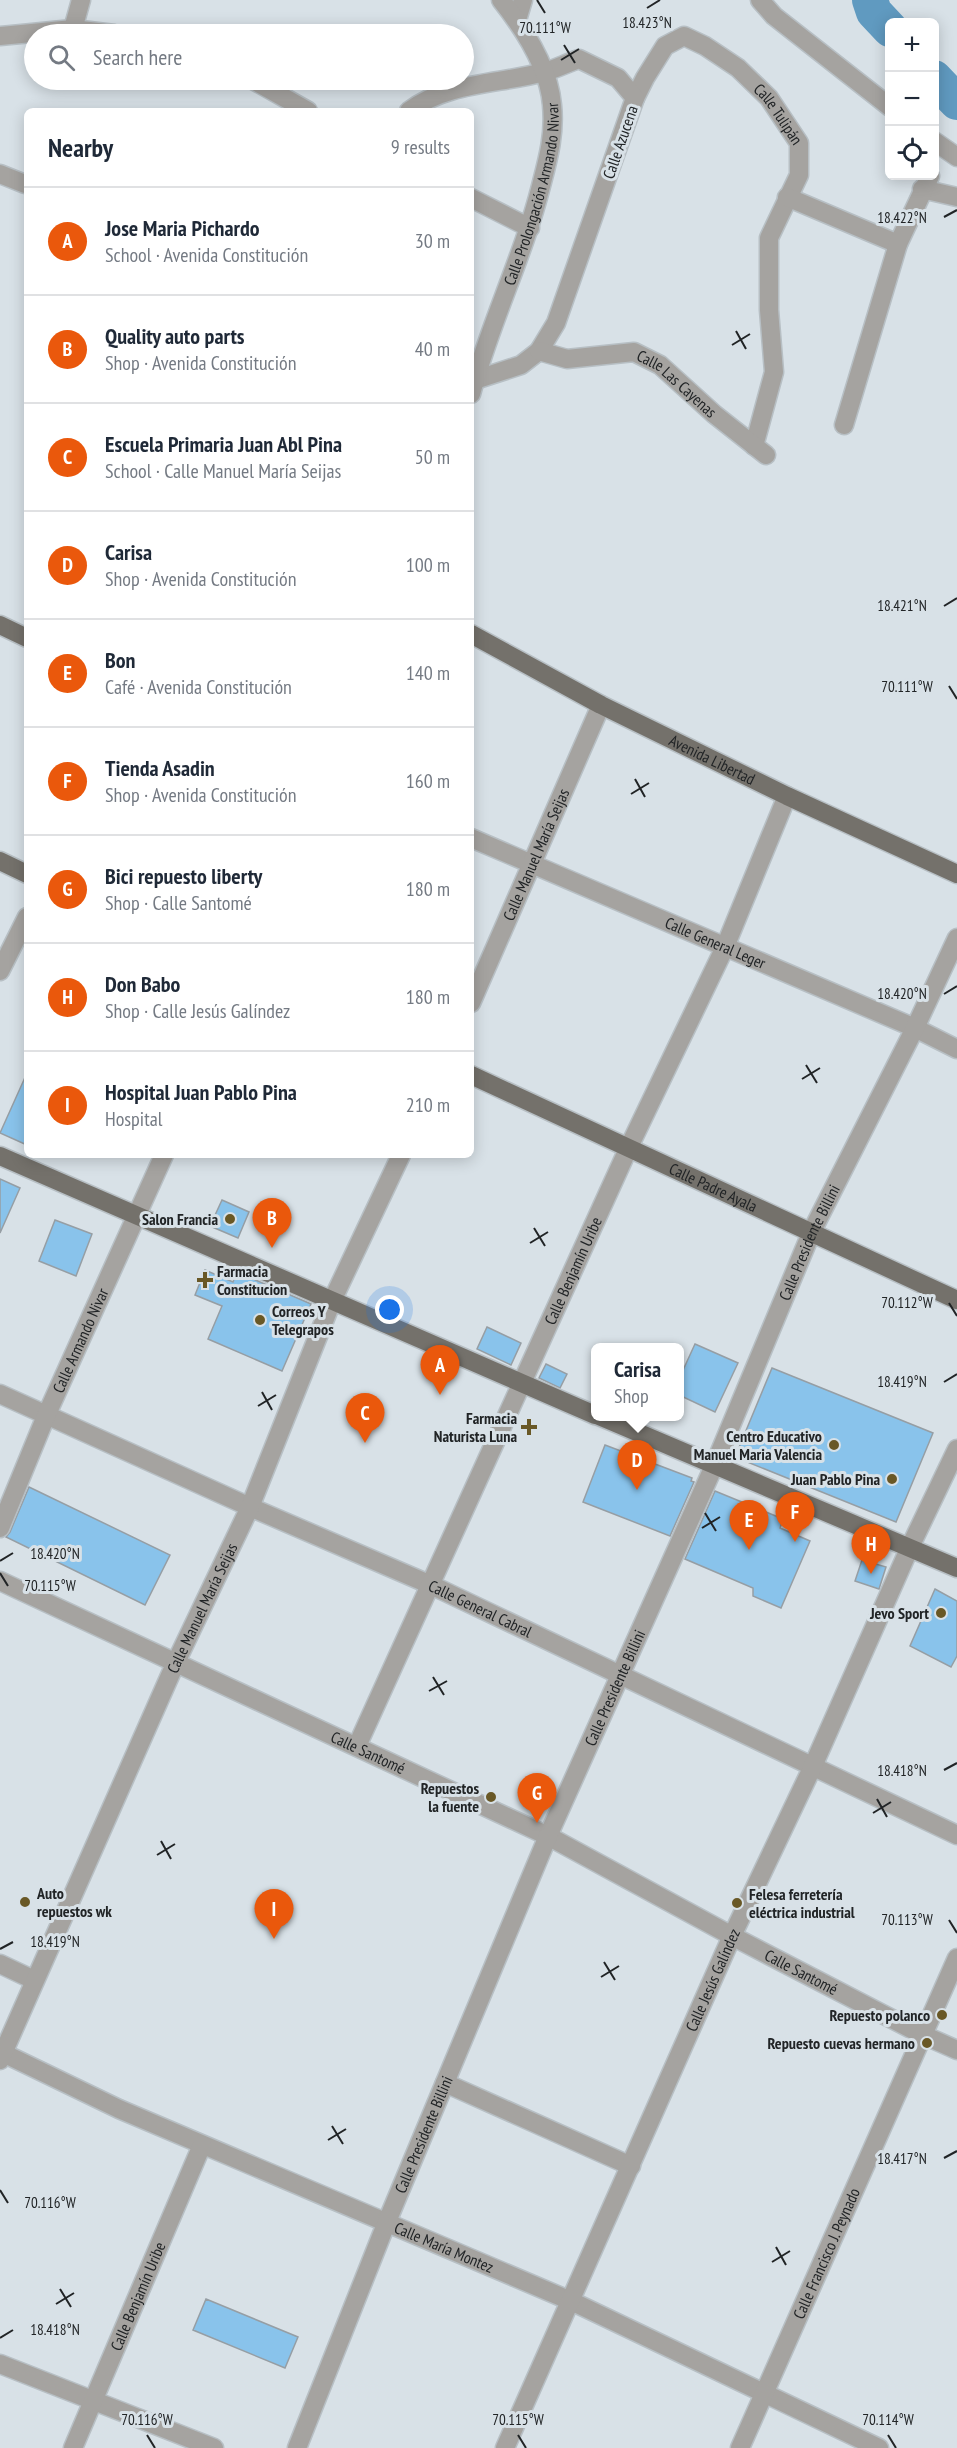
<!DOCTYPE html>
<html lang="en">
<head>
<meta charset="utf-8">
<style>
	:root { --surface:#fff; --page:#f6f6f7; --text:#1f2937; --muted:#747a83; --line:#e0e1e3; --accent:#ea580c }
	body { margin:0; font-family:"PT Sans Narrow",sans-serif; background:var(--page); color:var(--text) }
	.controls { position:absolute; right:18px; top:18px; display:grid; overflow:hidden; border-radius:9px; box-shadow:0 3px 15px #0003 }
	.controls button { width:54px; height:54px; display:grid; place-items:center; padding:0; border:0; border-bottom:2px solid var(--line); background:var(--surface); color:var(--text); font:30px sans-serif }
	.you { position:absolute; left:390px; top:1310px; width:21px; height:21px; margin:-15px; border:4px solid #fff; border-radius:50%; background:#1a73e8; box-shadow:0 0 0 9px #1a73e833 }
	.badge { display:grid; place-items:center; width:39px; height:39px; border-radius:50%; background:var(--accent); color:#fff; font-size:20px; font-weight:700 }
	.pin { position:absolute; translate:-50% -50px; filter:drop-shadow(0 2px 3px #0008) }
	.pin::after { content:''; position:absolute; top:32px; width:21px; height:18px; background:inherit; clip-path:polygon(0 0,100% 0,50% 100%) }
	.popup { position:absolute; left:591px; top:1343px; width:93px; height:78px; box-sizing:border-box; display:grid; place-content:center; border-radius:9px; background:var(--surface); filter:drop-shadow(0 2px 4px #0005); font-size:20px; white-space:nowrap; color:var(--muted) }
	.popup b { font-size:22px; color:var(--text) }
	.popup::after { content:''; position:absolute; left:50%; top:100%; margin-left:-12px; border:12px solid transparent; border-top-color:var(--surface) }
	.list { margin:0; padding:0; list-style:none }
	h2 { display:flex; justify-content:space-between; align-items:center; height:78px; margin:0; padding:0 24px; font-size:26px }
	h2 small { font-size:20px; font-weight:400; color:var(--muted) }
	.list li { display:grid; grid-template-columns:39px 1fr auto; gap:18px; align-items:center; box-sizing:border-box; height:108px; padding:0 24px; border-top:2px solid var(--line) }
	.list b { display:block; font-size:22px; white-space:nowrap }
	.list p { margin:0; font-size:20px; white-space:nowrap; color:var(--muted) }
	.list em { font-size:20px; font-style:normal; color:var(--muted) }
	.icon { flex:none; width:33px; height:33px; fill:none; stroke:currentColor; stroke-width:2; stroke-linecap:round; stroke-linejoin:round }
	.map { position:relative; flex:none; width:957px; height:2448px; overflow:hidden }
	.search { position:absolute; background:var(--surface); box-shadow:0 3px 15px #0003; left:24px; top:24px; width:450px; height:66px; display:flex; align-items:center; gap:15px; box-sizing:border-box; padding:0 21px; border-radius:33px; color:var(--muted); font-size:22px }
	.panel { position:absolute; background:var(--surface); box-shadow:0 3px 15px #0003; left:24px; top:108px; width:450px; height:1050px; border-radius:9px }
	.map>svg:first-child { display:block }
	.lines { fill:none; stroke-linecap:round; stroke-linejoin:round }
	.river { stroke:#609ac0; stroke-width:36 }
	.building { fill:#89c3eb; stroke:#969ea4; stroke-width:1.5 }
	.minor-casing { stroke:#b7bfc4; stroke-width:21 }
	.major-casing { stroke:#b7bfc4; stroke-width:21 }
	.minor { stroke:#a5a3a0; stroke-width:18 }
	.major { stroke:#74716b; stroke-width:18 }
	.ticks { fill:none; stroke:#212426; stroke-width:2 }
	.poi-dot { fill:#695826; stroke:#d8e1e7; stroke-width:2 }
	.labels { text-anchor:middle; stroke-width:6; stroke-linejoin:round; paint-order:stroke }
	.street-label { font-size:16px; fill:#212426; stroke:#d8e1e7 }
	.poi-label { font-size:16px; font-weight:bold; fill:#212426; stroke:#d8e1e7; text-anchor:end }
	.ticks-label { font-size:15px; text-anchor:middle; fill:#212426; stroke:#d8e1e7; stroke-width:6; stroke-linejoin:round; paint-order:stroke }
</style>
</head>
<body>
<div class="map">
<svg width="957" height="2448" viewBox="0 0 957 2448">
	<rect width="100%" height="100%" fill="#d8e1e7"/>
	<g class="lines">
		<path class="river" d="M870,0L874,12L890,29
			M934,78L957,102"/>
	</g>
	<path class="building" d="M27,1073V1145L0,1133Z
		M0,1179L20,1188L0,1233Z
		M222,1200L249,1212L238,1238L210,1226Z
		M55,1220L92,1234L76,1276L39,1261Z
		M205,1270L233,1282L237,1272L311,1304L282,1371L208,1339L222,1306L195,1295Z
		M487,1327L521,1343L511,1365L477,1349Z
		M695,1344L738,1363L715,1412L679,1395V1379Z
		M546,1364L567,1374L560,1388L539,1378Z
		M772,1368L933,1433L896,1522L735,1457Z
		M605,1445L692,1478L691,1481L694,1482L670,1536L583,1502Z
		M29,1487L170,1555L145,1605L6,1537L10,1532Z
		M715,1491L783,1519L780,1528L810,1541L781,1608L753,1596V1588L685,1559Z
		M862,1560L886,1567L879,1589L855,1581Z
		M935,1589L957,1601V1656L951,1667L910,1646Z
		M206,2299L298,2337L285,2368L193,2330Z"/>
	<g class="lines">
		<g class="minor-casing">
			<g id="minor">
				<path d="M760,0L774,16L890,107"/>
				<path d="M517,20L523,0"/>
				<path d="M73,29L81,0"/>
				<path d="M0,36L73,29L114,34"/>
				<path d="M253,80L308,111"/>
				<path id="s1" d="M635,98L645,78L665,46L684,36L705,46L738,68L769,98L799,143V175L769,238V310L774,372L754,446"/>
				<path d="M409,111C447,82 500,84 544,72C556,69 567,63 579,59L618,78L635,98L556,323L539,351L521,365L475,380"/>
				<path d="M934,141L957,157"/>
				<path d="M0,174L25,184"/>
				<path d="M922,189L957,197"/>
				<path d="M787,197L898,244"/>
				<path d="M471,198L530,228"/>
				<path id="s2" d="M539,351L567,359L634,352L660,365L714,414L766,455"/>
				<path id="s3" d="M471,394C490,323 523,257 541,186C548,159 555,134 552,105C549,68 524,29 501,0"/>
				<path d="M844,425L898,244L930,176"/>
				<path id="s4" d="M471,838L915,1028L957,1049"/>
				<path d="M0,971L27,917"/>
				<path id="s5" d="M471,1003L601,705"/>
				<path id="s6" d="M0,1394L250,1507L431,1585L957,1835"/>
				<path id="s7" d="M0,1528L46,1416L164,1155"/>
				<path id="s8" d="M0,1581L548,1836L732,1936L921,2034L957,2050"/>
				<path id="s9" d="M357,1746L629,1147L725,947L787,796"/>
				<path d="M0,1964L34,1980"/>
				<path id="s10" d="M3,2053L119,2109L571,2301L879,2448"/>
				<path id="s11" d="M0,2060L176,1662L250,1507L332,1301L401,1155"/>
				<path d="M445,2083L631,2166"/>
				<path d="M0,2364L214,2448"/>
				<path id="s12" d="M73,2448L202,2145"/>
				<path id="s13" d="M297,2448L386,2224L548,1836L714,1466L812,1231L915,1028L957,938"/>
				<path id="s14" d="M505,2448L732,1936L813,1766L910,1547L957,1449"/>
				<path id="s15" d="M740,2448L957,1958"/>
			</g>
		</g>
		<g class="major-casing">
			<g id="major">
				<path d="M0,625L27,638"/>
				<path id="s16" d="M471,634L601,705L787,796L957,874"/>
				<path d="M0,861L27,874"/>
				<path id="s17" d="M471,1075L957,1300"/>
				<path d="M0,1156L595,1415"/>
				<path d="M599,1416L957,1568"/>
			</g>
		</g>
		<use href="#minor" class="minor"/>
		<use href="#major" class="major"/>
	</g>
	<path class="ticks" d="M537,0L545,13M647,8L660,0M564,45L575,63M561,60L579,49M944,217L957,210M736,331L746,349M732,345L750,334M944,606L957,598M949,686L957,699M635,779L645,797M631,794L649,783M944,994L957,986M806,1065L817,1083M802,1079L820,1068M534,1228L545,1246M530,1243L548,1232M949,1303L957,1316M944,1382L957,1374M262,1392L272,1410M258,1406L276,1395M705,1513L716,1531M702,1528L720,1517M0,1561L13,1553M0,1573L8,1586M433,1677L444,1695M429,1691L447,1681M944,1770L957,1763M877,1799L887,1817M873,1813L891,1802M161,1841L171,1859M157,1855L175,1844M949,1920L957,1933M0,1949L13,1942M604,1962L615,1980M601,1977L619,1966M332,2126L343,2144M328,2140L346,2129M944,2158L957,2151M0,2190L8,2203M776,2247L786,2265M772,2262L790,2251M60,2289L71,2307M56,2304L74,2293M0,2338L13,2330M147,2435L155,2448M518,2435L526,2448M888,2435L896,2448"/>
	<g class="poi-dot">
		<circle cx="230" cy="1219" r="6"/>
		<path d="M202 1271h6v6h6v6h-6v6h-6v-6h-6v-6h6z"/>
		<circle cx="260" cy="1320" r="6"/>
		<path d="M526 1418h6v6h6v6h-6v6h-6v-6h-6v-6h6z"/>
		<circle cx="834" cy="1445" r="6"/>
		<circle cx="892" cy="1479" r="6"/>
		<circle cx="941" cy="1613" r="6"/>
		<circle cx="491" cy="1797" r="6"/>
		<circle cx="25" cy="1902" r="6"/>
		<circle cx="737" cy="1903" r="6"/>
		<circle cx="942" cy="2015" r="6"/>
		<circle cx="927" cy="2043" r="6"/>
	</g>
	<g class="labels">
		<g class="street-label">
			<text dy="6" stroke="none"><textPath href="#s1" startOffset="206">Calle Tulipán</textPath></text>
			<text transform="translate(620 142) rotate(-71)" y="6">Calle Azucena</text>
			<text dy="6" stroke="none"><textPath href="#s3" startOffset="210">Calle Prolongación Armando Nivar</textPath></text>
			<text dy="6" stroke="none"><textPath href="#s2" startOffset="150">Calle Las Cayenas</textPath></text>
			<text dy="6" stroke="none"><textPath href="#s16" startOffset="272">Avenida Libertad</textPath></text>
			<text dy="6" stroke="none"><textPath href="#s5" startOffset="162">Calle Manuel María Seijas</textPath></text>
			<text dy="6" stroke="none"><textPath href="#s4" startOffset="266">Calle General Leger</textPath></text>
			<text dy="6" stroke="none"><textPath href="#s17" startOffset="267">Calle Padre Ayala</textPath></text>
			<text dy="6" stroke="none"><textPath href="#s13" startOffset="1310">Calle Presidente Billini</textPath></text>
			<text dy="6" stroke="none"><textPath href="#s9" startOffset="522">Calle Benjamín Uribe</textPath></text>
			<text dy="6" stroke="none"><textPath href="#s7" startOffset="204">Calle Armando Nivar</textPath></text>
			<text dy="6" stroke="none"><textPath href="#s11" startOffset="495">Calle Manuel María Seijas</textPath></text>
			<text dy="6" stroke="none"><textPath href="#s6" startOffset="526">Calle General Cabral</textPath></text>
			<text dy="6" stroke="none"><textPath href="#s13" startOffset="824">Calle Presidente Billini</textPath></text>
			<text dy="6" stroke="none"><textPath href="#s8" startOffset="406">Calle Santomé</textPath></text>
			<text dy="6" stroke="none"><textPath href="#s8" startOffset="892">Calle Santomé</textPath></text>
			<text dy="6" stroke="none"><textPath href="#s14" startOffset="512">Calle Jesús Galíndez</textPath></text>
			<text dy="6" stroke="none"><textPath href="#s13" startOffset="338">Calle Presidente Billini</textPath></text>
			<text dy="6" stroke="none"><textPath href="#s10" startOffset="482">Calle María Montez</textPath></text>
			<text dy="6" stroke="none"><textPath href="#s15" startOffset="213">Calle Francisco J. Peynado</textPath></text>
			<text dy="6" stroke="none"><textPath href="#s12" startOffset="165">Calle Benjamín Uribe</textPath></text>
		</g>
		<g class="poi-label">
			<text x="218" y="1225">Salon Francia</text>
			<text x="217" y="1277" text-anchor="start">Farmacia<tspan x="217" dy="18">Constitucion</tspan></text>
			<text x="272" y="1317" text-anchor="start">Correos Y<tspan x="272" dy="18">Telegrapos</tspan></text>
			<text x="517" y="1424">Farmacia<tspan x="517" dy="18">Naturista Luna</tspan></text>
			<text x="822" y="1442">Centro Educativo<tspan x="822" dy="18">Manuel Maria Valencia</tspan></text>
			<text x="880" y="1485">Juan Pablo Pina</text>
			<text x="929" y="1619">Jevo Sport</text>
			<text x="479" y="1794">Repuestos<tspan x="479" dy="18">la fuente</tspan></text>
			<text x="37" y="1899" text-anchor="start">Auto<tspan x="37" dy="18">repuestos wk</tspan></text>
			<text x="749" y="1900" text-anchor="start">Felesa ferretería<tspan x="749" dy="18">eléctrica industrial</tspan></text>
			<text x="930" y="2021">Repuesto polanco</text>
			<text x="915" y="2049">Repuesto cuevas hermano</text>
		</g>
	</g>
	<g class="ticks-label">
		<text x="647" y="28">18.423°N</text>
		<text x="545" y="33">70.111°W</text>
		<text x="902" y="223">18.422°N</text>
		<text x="902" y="611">18.421°N</text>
		<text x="907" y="692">70.111°W</text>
		<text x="902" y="999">18.420°N</text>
		<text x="907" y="1308">70.112°W</text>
		<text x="902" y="1387">18.419°N</text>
		<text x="55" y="1559">18.420°N</text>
		<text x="50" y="1591">70.115°W</text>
		<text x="902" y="1776">18.418°N</text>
		<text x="907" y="1925">70.113°W</text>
		<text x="55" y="1947">18.419°N</text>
		<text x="902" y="2164">18.417°N</text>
		<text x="50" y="2208">70.116°W</text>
		<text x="55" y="2335">18.418°N</text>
		<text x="147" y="2425">70.116°W</text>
		<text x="518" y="2425">70.115°W</text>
		<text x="888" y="2425">70.114°W</text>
	</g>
</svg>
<div class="controls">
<button>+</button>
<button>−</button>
<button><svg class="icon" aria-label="locate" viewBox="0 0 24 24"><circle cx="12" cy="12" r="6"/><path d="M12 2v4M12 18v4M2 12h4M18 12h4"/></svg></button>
</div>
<div class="you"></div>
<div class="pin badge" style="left:440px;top:1395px">A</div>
<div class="pin badge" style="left:272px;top:1248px">B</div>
<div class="pin badge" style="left:365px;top:1443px">C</div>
<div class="pin badge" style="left:637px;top:1490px">D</div>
<div class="popup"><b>Carisa</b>Shop</div>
<div class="pin badge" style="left:749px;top:1550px">E</div>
<div class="pin badge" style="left:795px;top:1542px">F</div>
<div class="pin badge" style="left:537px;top:1823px">G</div>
<div class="pin badge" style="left:871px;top:1574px">H</div>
<div class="pin badge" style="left:274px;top:1939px">I</div>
<div class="search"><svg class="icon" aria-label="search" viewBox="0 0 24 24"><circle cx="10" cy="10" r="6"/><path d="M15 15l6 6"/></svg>Search here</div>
<section class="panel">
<h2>Nearby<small>9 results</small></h2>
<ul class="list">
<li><span class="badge">A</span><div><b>Jose Maria Pichardo</b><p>School · Avenida Constitución</p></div><em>30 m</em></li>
<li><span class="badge">B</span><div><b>Quality auto parts</b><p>Shop · Avenida Constitución</p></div><em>40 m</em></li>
<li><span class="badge">C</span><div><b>Escuela Primaria Juan Abl Pina</b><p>School · Calle Manuel María Seijas</p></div><em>50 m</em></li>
<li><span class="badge">D</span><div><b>Carisa</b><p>Shop · Avenida Constitución</p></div><em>100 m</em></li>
<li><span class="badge">E</span><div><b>Bon</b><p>Café · Avenida Constitución</p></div><em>140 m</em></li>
<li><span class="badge">F</span><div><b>Tienda Asadin</b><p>Shop · Avenida Constitución</p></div><em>160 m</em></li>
<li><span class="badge">G</span><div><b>Bici repuesto liberty</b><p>Shop · Calle Santomé</p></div><em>180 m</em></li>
<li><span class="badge">H</span><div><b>Don Babo</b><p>Shop · Calle Jesús Galíndez</p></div><em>180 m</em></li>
<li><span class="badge">I</span><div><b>Hospital Juan Pablo Pina</b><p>Hospital</p></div><em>210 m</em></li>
</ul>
</section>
</div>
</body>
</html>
